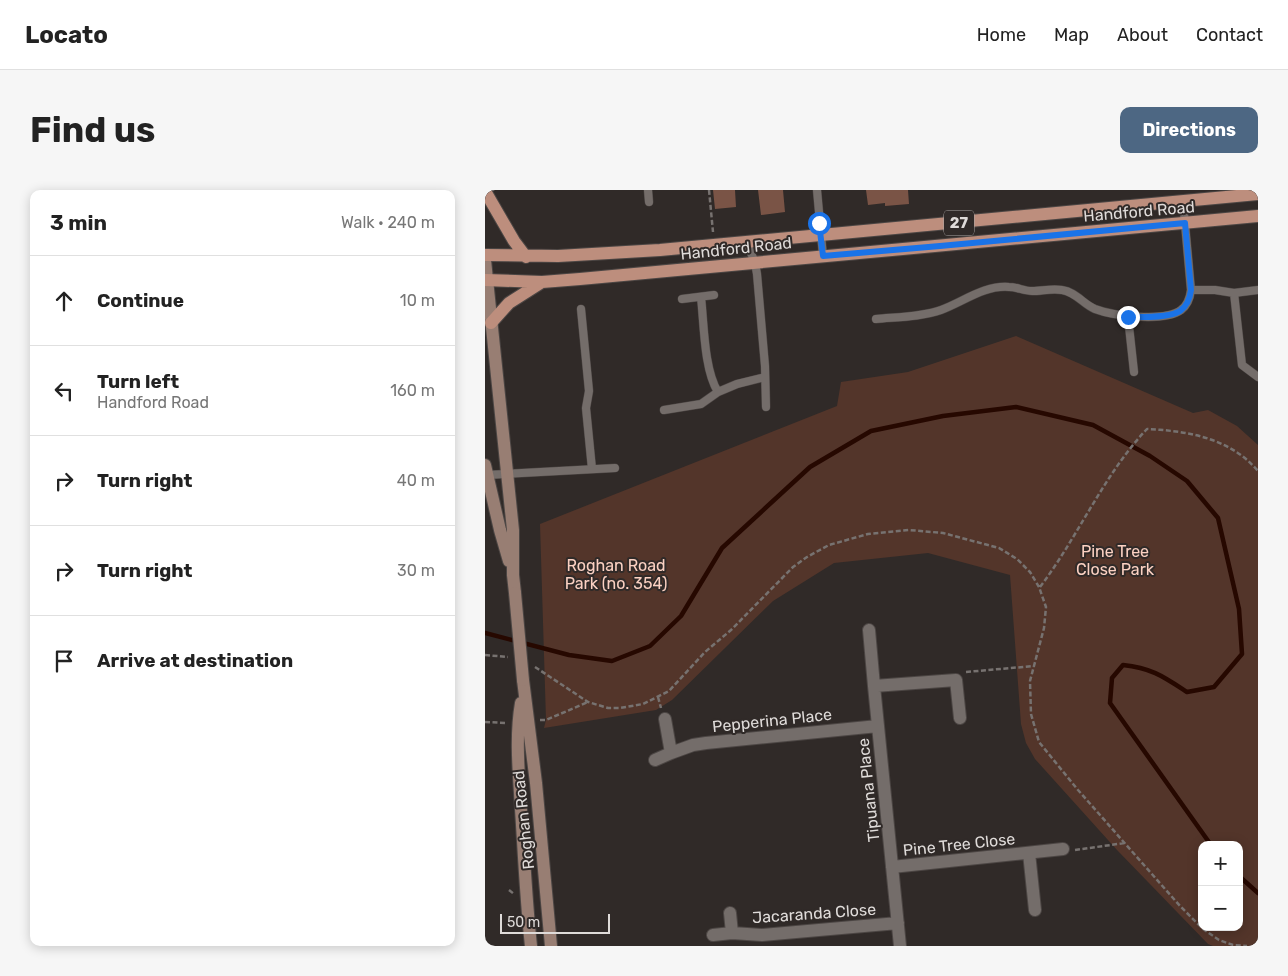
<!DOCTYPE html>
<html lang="en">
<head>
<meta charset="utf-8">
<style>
	:root { --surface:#fff; --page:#f6f6f6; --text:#222; --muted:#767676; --line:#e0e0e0; --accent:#4d6783 }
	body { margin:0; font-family:Rubik,sans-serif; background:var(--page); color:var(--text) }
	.controls { position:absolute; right:15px; bottom:15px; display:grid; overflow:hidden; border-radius:10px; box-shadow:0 2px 12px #0003 }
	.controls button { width:45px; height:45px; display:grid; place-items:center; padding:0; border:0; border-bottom:1px solid var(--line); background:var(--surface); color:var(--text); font:25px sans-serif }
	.scale { position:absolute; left:15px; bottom:12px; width:110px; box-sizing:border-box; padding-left:5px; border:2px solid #dfdbd9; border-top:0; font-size:14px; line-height:18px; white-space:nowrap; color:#dfdbd9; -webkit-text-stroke:4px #302a28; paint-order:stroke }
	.stop { position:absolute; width:15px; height:15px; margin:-11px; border:4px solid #1a73e8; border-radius:50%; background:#fff }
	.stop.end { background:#1a73e8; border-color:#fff; box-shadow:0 1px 5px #0008 }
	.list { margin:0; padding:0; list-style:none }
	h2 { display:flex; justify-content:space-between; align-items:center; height:65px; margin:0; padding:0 20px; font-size:21px }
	h2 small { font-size:16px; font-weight:400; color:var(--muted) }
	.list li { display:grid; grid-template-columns:32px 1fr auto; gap:15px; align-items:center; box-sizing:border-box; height:90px; padding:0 20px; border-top:1px solid var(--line) }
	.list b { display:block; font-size:19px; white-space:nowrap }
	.list p { margin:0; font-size:16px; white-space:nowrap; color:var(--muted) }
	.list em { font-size:16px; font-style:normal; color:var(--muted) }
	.icon { flex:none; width:28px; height:28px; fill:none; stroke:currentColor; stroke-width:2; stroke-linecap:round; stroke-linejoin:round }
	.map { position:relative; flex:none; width:773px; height:756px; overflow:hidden; border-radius:10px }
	header { display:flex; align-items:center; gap:30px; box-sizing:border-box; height:70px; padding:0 25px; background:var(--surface); border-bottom:1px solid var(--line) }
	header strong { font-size:24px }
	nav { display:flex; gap:28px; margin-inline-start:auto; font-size:18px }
	.intro { display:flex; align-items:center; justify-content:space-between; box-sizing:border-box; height:120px; padding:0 30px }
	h1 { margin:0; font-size:35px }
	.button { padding:12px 22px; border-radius:10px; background:var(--accent); color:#fff; font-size:18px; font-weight:700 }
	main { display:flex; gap:30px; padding:0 30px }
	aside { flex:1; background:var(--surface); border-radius:10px; box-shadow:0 2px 12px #0003 }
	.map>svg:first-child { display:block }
	.green { fill:#53352a; fill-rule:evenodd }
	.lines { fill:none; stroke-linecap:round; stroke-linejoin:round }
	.stream { stroke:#260800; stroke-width:4.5 }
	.building { fill:#7a5446 }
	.lane-casing { stroke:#4c4644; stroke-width:9 }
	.street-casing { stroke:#4c4644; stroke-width:14 }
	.secondary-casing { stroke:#4c4644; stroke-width:14 }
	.primary-casing { stroke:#4c4644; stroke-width:14 }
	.path { stroke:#777270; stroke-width:2.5; stroke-dasharray:5 2.5; stroke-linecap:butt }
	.lane { stroke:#746d6a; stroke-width:8 }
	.street { stroke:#746d6a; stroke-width:12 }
	.secondary { stroke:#987e73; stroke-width:12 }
	.primary { stroke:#bd8e7d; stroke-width:12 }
	.secondary-bridge-casing { stroke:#4c4644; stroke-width:14; stroke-linecap:butt }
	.secondary-bridge { stroke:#987e73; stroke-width:12 }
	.route { stroke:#1a73e8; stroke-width:6 }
	.labels { text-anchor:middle; stroke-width:4; stroke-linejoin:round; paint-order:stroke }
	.shield { fill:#302a28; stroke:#aaa6a4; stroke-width:1 }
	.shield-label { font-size:15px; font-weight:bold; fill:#dfdbd9 }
	.street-label { font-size:16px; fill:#dfdbd9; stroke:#302a28 }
	.park-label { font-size:16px; fill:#fbd1c2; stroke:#302a28 }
</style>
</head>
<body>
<header>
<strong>Locato</strong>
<nav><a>Home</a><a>Map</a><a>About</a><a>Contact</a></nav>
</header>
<div class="intro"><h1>Find us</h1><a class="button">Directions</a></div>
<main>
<aside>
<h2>3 min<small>Walk · 240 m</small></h2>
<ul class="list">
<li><svg class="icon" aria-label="ahead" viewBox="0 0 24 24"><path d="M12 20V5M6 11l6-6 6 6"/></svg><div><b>Continue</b></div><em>10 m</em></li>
<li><svg class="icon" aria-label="left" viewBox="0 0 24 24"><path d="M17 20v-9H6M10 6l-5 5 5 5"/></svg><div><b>Turn left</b><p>Handford Road</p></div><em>160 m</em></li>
<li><svg class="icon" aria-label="right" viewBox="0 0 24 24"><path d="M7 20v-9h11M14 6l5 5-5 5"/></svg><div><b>Turn right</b></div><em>40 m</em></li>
<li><svg class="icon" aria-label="right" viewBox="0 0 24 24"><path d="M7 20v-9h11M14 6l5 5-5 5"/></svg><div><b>Turn right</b></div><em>30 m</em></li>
<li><svg class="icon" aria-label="arrive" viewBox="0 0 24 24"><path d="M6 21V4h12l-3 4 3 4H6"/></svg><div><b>Arrive at destination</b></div></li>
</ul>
</aside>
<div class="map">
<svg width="773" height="756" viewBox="0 0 773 756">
	<rect width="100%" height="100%" fill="#302a28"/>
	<path class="green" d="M531,146L708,223L723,220L752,236L773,255V756H728L723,754L632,660L550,569L541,553L536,534L525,385L443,363L349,373L288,411L187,510L171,520L59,538L61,530L55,334L352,216L356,192L423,182ZM717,655H754V737H717Z"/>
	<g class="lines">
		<path class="stream" d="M0,443L84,465L127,471L165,456L196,426L237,358L325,277L386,241L458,226L531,217L608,235L665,266L702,291L733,328L754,419L757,464L729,497L702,502C679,487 667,478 638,475L627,488L625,513L726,655
			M754,686L773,703"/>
	</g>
	<path class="building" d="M228,0H250L251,17L230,19Z
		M273,0H298L300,22L276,25Z
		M381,0H423L424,14L400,16V13L383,15Z"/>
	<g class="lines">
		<g class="lane-casing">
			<path id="lane" d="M163,0L164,12
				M332,0L338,66
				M262,53L270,73L272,84L280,176L281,217
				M706,100H730L749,103L773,100
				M749,103L757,175L773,187
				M216,107C219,134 219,180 233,202
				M197,109L229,105
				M96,119L104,201L101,218L107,279
				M643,127L649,182
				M391,129C412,127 436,127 456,120C478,112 499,95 524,97C532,97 539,101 547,101C557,101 567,98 577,100C591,102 598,114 610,119C628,126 680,132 696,120C703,115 705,108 706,100L698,12
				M179,220L216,214L233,202L252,194L280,187
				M2,285L130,278"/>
		</g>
		<g class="street-casing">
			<path id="street" d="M384,440L389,496L415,756
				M389,496L471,490L475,528
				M186,563L208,555L221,553L393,536
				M170,570L186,563L180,529
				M544,663L550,720
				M407,677L578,659
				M247,743L277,745L413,733
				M228,745L247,743L245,723"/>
		</g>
		<g class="secondary-casing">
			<path id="secondary" d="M0,70L28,340V385L30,403
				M0,275L15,340L24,371
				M38,490L51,593L66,756
				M36,513C30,548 34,584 36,619C39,665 41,710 46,756"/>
		</g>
		<g class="primary-casing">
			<path id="primary" d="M0,1L29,51L41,67
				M0,65L73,66L175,60L773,4
				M0,90L57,92L95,89L773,26
				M6,133L24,113L57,92"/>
		</g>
		<path class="path" d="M224,0L228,42
			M555,397C593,347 619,284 662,239C703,241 745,248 773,281
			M0,465L23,467
			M50,477L103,512L123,518H135L158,514L184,501L220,462L246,440L308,377L322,367L344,355L383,344L424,340L458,343L514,358L532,369L545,382L554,397L561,417L559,438L545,491L546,524L554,552L593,600L695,716L718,739L734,750L748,755L762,756
			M481,482L549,476
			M173,507L176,518
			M55,530H61L103,512
			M0,532L21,533
			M590,660L640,653
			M24,700L29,704"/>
		<use href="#lane" class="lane"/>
		<use href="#street" class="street"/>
		<use href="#secondary" class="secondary"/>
		<use href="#primary" class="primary"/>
		<g class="secondary-bridge-casing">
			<path id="secondary-bridge" d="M30,403L38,490"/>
		</g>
		<use href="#secondary-bridge" class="secondary-bridge"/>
	</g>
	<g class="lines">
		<path class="route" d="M334,33L338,66L455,56L700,33L706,100C705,108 702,116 695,121C684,128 657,127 643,127"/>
	</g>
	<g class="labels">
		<rect class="shield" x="459" y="20.5" width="30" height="25" rx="4"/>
		<g class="shield-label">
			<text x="474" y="38">27</text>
		</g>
		<g class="street-label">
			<text transform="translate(654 21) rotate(-5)" y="6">Handford Road</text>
			<text transform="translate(251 58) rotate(-6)" y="6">Handford Road</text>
			<text transform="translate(287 530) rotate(-6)" y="6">Pepperina Place</text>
			<text transform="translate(383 600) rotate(-96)" y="6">Tipuana Place</text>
			<text transform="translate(38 630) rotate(-96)" y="6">Roghan Road</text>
			<text transform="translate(474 654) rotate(-6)" y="6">Pine Tree Close</text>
			<text transform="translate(329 723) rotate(-4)" y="6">Jacaranda Close</text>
		</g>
		<g class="park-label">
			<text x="630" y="367">Pine Tree<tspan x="630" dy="18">Close Park</tspan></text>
			<text x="131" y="381">Roghan Road<tspan x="131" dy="18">Park (no. 354)</tspan></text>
		</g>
	</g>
</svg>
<div class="controls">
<button>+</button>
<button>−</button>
</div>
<div class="scale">50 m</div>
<div class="stop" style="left:334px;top:33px"></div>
<div class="stop end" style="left:643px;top:127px"></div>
</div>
</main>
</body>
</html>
